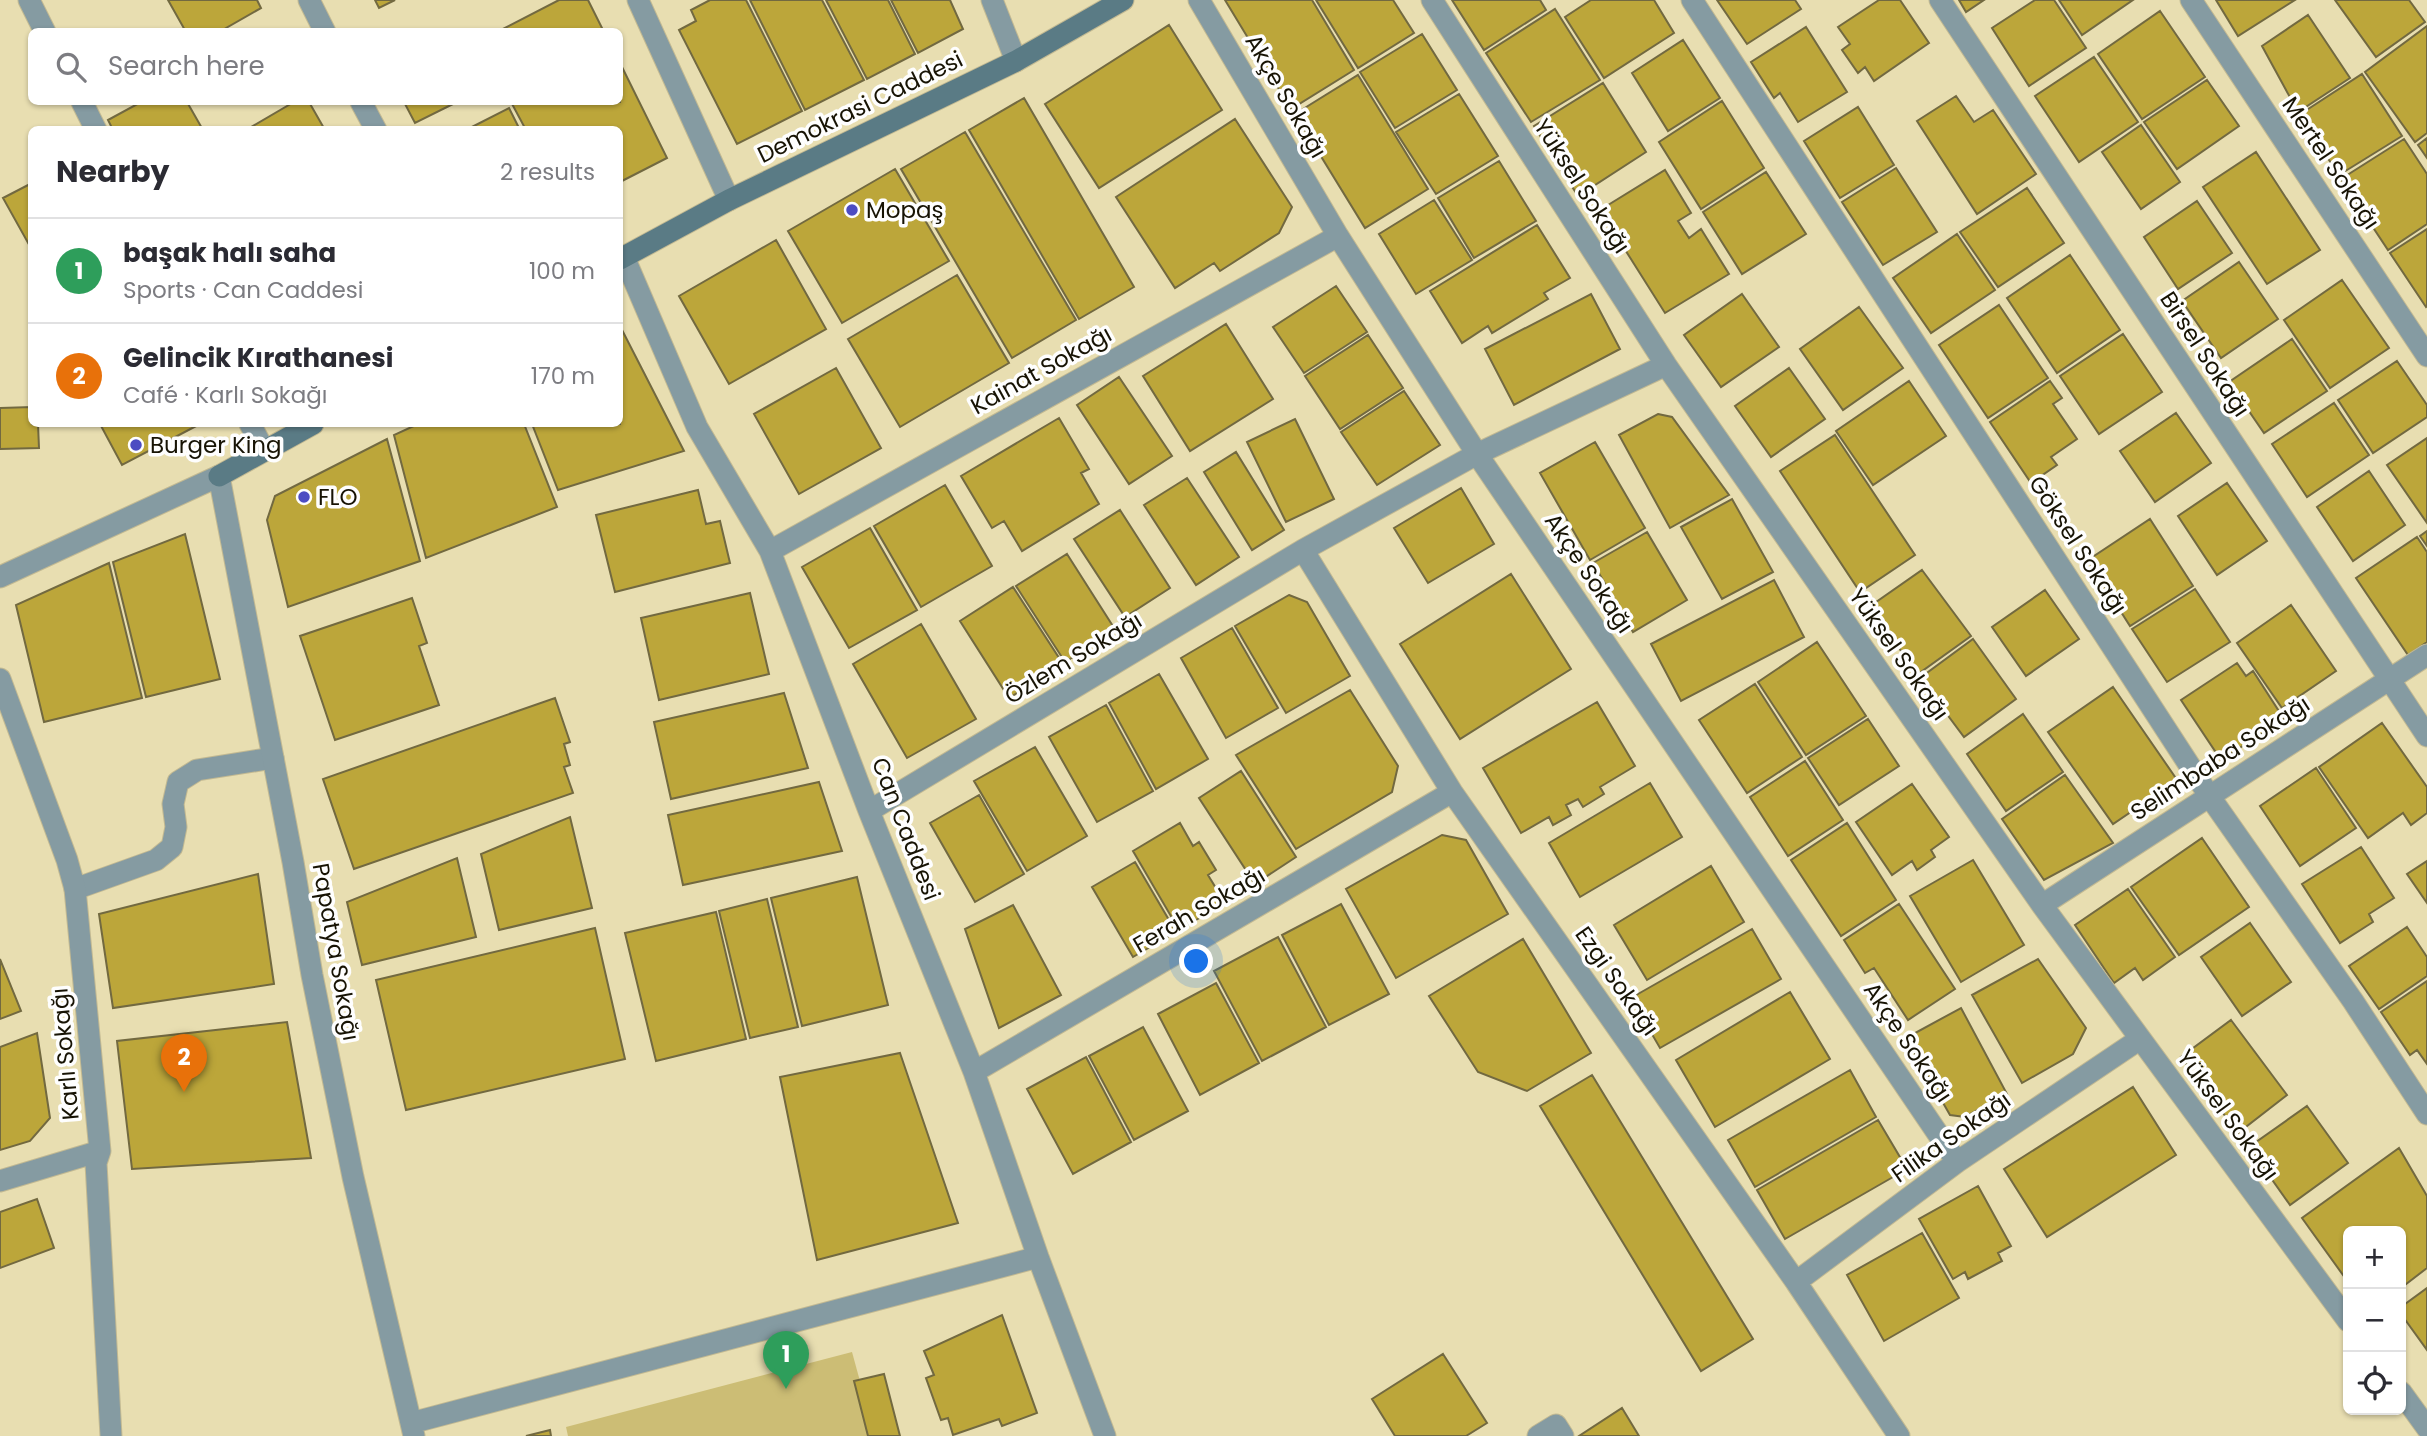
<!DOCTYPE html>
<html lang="en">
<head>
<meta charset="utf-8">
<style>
	:root { --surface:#fff; --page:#f2f2f3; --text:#2b2b33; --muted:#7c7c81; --line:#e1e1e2; --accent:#db2777 }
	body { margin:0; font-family:Poppins,sans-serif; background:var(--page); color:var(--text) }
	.controls { position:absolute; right:21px; bottom:21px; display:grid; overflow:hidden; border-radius:10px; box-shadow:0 2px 5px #0004 }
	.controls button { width:63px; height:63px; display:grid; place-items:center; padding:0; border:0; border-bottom:2px solid var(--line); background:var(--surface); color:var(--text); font:35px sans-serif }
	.you { position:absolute; left:1197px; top:962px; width:24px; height:24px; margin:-18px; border:5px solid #fff; border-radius:50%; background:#1a73e8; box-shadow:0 0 0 10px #1a73e833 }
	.badge { display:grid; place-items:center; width:46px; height:46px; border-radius:50%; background:var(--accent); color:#fff; font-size:23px; font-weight:700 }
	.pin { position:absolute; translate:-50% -58px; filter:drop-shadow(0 2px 4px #0008) }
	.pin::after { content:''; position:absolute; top:37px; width:24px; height:21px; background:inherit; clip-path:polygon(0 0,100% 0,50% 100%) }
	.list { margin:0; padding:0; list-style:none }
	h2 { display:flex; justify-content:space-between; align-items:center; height:91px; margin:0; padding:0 28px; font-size:30px }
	h2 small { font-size:23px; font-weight:400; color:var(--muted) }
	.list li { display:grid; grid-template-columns:46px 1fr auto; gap:21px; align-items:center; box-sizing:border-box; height:105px; padding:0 28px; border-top:2px solid var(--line) }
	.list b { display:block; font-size:26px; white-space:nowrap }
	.list p { margin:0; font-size:23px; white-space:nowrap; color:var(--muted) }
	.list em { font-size:23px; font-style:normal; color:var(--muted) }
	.icon { flex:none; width:38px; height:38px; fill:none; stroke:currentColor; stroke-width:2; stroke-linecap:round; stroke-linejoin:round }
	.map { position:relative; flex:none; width:2427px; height:1436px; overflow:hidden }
	.search { position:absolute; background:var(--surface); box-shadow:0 2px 5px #0004; left:28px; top:28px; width:595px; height:77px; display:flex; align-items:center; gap:18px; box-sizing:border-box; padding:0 24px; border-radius:10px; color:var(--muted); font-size:26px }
	.panel { position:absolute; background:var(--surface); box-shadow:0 2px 5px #0004; left:28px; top:126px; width:595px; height:301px; border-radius:10px }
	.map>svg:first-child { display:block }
	.green { fill:#ccbd75 }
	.building { fill:#bca63a; stroke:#726940; stroke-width:2 }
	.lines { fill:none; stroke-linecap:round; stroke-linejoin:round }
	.lane-casing { stroke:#c2b992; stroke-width:23 }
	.street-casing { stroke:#c2b992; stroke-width:23 }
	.secondary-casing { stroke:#c2b992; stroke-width:23 }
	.lane { stroke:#859ba2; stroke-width:21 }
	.street { stroke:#859ba2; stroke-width:21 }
	.secondary { stroke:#5a7b85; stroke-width:21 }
	.poi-dot { fill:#4c4cc2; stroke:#fefefe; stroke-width:2.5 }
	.labels { text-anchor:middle; stroke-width:7; stroke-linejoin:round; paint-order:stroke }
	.street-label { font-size:23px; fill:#171304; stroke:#fefefe }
	.poi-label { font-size:23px; fill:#171304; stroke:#fefefe; text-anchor:start }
</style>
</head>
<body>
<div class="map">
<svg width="2427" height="1436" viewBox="0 0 2427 1436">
	<rect width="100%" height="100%" fill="#e8deb1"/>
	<path class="green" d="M852,1352L875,1436H568L566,1427Z"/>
	<path class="building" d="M168,0H257L261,8L219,32H186Z
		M375,0H395L379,8Z
		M559,0H588L604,32H497Z
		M710,0H746L802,111L737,144L679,30L696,21L691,10Z
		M750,0H822L864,80L805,110Z
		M826,0H888L915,54L867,79Z
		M891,0H950L963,29L918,53Z
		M1225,0H1312L1354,70L1291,109Z
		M1316,0H1393L1414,33L1358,68Z
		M1452,0H1540L1546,10L1484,50Z
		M1591,0H1654L1674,33L1604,78L1565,17Z
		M1717,0H1795L1801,9L1747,44Z
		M1879,0H1900L1929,43L1874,81L1865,67L1858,73L1842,50L1850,44L1838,27Z
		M1959,0H1984L1966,12Z
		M2035,0H2054L2086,48L2029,86L1992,28Z
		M2059,0H2133L2082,35Z
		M2216,0H2295L2238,36Z
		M2335,0H2409L2425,22L2376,57Z
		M1555,9L1600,80L1531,122L1486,53Z
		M2160,11L2205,77L2142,119L2098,54Z
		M2308,15L2350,78L2298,112L2262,46Z
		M1169,25L1222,110L1099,188L1045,104Z
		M2427,26V133L2415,142L2365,72Z
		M1806,27L1847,92L1798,122L1780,93L1774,98L1751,62Z
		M1422,34L1457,90L1395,128L1360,72Z
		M1683,40L1720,98L1668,131L1632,73Z
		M2094,57L2138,122L2079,162L2035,96Z
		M620,63L667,158L620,182V130H526L511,102H620Z
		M2362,74L2402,136L2339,175L2299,115Z
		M1358,75L1428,189L1365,228L1295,114Z
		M2207,80L2239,126L2177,169L2144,122Z
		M1603,83L1646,152L1578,196L1534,126Z
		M1459,94L1498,156L1436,194L1396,132Z
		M1956,96L1974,122L1993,110L2036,174L1977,214L1917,121Z
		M1024,98L1134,287L1079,319L969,130Z
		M1722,101L1764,168L1701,209L1659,142Z
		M141,102H187L203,130H113L108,120Z
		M294,102H309L325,130H246Z
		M404,102H457L415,123Z
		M1858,107L1894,165L1840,198L1804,141Z
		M509,108L520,130H466Z
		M1235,119L1292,207L1279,233L1220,271L1214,263L1175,288L1116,197Z
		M2141,125L2180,182L2141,209L2102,152Z
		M965,132L1076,320L1012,358L901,169Z
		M2427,138V158L2418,145Z
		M2404,139L2427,174V224L2388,250L2341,179Z
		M2256,152L2320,250L2267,284L2203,187Z
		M1499,161L1536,221L1474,258L1438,198Z
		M1896,168L1937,232L1883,265L1842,202Z
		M895,169L949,261L842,323L788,231Z
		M1665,170L1691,213L1678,221L1689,238L1701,229L1729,274L1665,313L1600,210Z
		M1766,172L1806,234L1742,274L1703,212Z
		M32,183V250L3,198Z
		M2027,188L2064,243L1998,287L1960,232Z
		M1434,200L1472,260L1416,294L1379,234Z
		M2197,201L2232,253L2178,289L2144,237Z
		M1537,225L1570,278L1544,293L1548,299L1492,333L1488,326L1462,343L1430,291Z
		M2427,229V306L2426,307L2390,253Z
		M1957,234L1995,290L1931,333L1893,278Z
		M776,240L826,329L729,384L679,296Z
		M2070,255L2120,330L2057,373L2007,298Z
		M2239,262L2278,319L2221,358L2182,301Z
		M957,275L1009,363L900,427L848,339Z
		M2342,280L2389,348L2330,388L2284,320Z
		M1336,286L1367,332L1304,373L1273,327Z
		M1591,294L1620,349L1514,405L1485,349Z
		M1742,294L1779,347L1721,387L1684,335Z
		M1999,305L2048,378L1988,418L1939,345Z
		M1859,307L1903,368L1843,410L1800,349Z
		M1226,324L1273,399L1190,451L1143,376Z
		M620,326L684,451L558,490L532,424H620Z
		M2123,334L2162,392L2099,434L2060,376Z
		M1368,335L1403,388L1340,429L1305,376Z
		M2292,339L2327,391L2264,433L2229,382Z
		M2397,361L2427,405V417L2373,453L2338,400Z
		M836,368L881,448L799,494L754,414Z
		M1789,368L1825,419L1771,457L1735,406Z
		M1119,377L1172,456L1129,484L1077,405Z
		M1909,381L1946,436L1873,485L1836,431Z
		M2050,381L2062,398L2053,404L2077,439L2051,457L2057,465L2031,483L1990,422Z
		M1404,391L1440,445L1377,485L1341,432Z
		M2334,403L2369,455L2307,497L2272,444Z
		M32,407V424H38L39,448L0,449V408Z
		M2176,413L2211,463L2155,502L2120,451Z
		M1658,414L1672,417L1729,495L1670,528L1619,435Z
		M1059,418L1089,469L1081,473L1099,504L1022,551L1004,521L992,528L961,476Z
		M1295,419L1334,499L1286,522L1247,442Z
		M100,424H200L122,465Z
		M418,424H524L557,507L426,558L394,435Z
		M1835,435L1915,555L1860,592L1780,471Z
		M2427,438V523L2387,465Z
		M387,439L420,561L288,607L267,520L275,496Z
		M1595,442L1645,528L1590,560L1540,473Z
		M1236,452L1284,530L1252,550L1204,472Z
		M2369,471L2405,525L2353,561L2317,507Z
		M1187,478L1239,557L1196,585L1144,505Z
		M2227,483L2267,541L2217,575L2178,516Z
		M945,485L992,566L921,607L874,526Z
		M1461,488L1494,544L1428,583L1394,528Z
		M698,490L706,524L720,521L730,563L615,592L596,515Z
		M1732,499L1773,572L1722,599L1681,527Z
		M1120,510L1170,588L1125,617L1074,539Z
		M2150,519L2193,586L2130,626L2088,560Z
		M870,528L917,610L849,648L802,567Z
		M2427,531V546L2420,536Z
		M1647,532L1687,600L1633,632L1593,563Z
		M185,534L220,679L146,697L113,562Z
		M2417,537L2427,552V642L2408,655L2356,578Z
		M1067,554L1116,631L1065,662L1016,586Z
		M109,563L142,698L44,722L16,605Z
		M1922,570L1971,636L1918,674L1869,607Z
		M1511,574L1571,669L1460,739L1400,644Z
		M1774,580L1804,637L1681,701L1651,644Z
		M1013,587L1063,664L1009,698L960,621Z
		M2195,589L2230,642L2167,682L2132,629Z
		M2045,590L2079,639L2026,676L1992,627Z
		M750,593L769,674L659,700L641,618Z
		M1289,595L1307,602L1350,676L1286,713L1235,626Z
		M412,598L427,643L419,646L439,705L335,740L300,636Z
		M2291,605L2336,671L2282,708L2237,643Z
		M921,624L976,719L907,758L853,664Z
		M1232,628L1278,708L1226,738L1181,658Z
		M1973,639L2016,699L1964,737L1920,678Z
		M1817,642L1866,716L1806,755L1758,682Z
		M2237,663L2246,676L2253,671L2284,719L2221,760L2181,700Z
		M1159,674L1208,759L1156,789L1109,703Z
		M1755,684L1802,757L1747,793L1699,720Z
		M2113,687L2182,787L2150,810L2144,803L2113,824L2048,732Z
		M1350,690L1398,766L1392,792L1296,849L1236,755Z
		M784,693L808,768L671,799L654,722Z
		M555,698L570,742L564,744L570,765L564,767L573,793L354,869L323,779Z
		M1597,702L1635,766L1600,787L1604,794L1583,807L1578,799L1566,805L1571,815L1553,825L1549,817L1521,833L1483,768Z
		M1106,705L1153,791L1097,822L1049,737Z
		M2023,714L2063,772L2006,811L1967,754Z
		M1868,719L1899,766L1839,805L1808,758Z
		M2382,723L2427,787V813L2411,825L2403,813L2368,838L2319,767Z
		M1035,747L1087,836L1027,871L974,781Z
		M1805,761L1843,820L1788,856L1750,797Z
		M2316,768L2356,828L2300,866L2260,806Z
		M1241,771L1296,857L1255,884L1199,798Z
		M2065,775L2113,843L2044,880L2002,819Z
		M819,782L842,851L683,885L668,815Z
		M1650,783L1682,837L1580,897L1549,843Z
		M1912,784L1949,837L1931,850L1935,857L1917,870L1912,861L1892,875L1856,822Z
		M979,795L1024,874L975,902L930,823Z
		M570,817L592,908L499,930L481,854Z
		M1180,823L1193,846L1199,842L1216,870L1208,875L1225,903L1179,930L1133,851Z
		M1847,823L1896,900L1841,936L1791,860Z
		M1442,835L1466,840L1508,914L1396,978L1346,889Z
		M2202,838L2249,907L2179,955L2131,887Z
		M2361,847L2394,898L2369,914L2373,922L2340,943L2302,884Z
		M457,858L476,937L362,965L347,902Z
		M1973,860L2024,945L1961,982L1910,896Z
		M2427,861V903L2407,874Z
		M1135,862L1176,932L1133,957L1092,887Z
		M1711,866L1744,922L1647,980L1614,925Z
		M258,874L274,984L113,1008L99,914Z
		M857,877L888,1005L802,1026L771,898Z
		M2128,889L2175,957L2143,980L2135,968L2114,983L2075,925Z
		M767,899L798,1027L750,1038L719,911Z
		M1341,904L1389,994L1329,1025L1282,935Z
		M1899,904L1955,989L1908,1020L1874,968L1865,973L1844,940Z
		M1013,905L1061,995L999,1028L965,929Z
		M716,912L746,1039L656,1061L625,933Z
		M2250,923L2291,982L2242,1016L2201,957Z
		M2407,927L2427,957V976L2379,1009L2349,966Z
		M595,928L625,1059L406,1110L376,980Z
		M1752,929L1781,979L1660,1048L1631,998Z
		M1278,937L1326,1027L1262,1061L1214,971Z
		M1523,939L1591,1053L1527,1091L1478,1072L1429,996Z
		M0,959L21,1011L0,1019Z
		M2038,959L2086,1028L2073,1054L2022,1083L1972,995Z
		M2427,981V1064L2417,1050L2410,1055L2381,1012Z
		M1216,983L1259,1063L1200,1095L1158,1014Z
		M1790,992L1830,1059L1715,1127L1676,1060Z
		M1961,1008L2007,1094L1965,1117L1950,1115L1906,1038Z
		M2231,1020L2287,1095L2238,1133L2181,1057Z
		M287,1022L311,1158L132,1169L117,1041Z
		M1143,1027L1188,1111L1134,1140L1089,1056Z
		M37,1033L50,1118L30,1141L0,1150V1047Z
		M900,1053L958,1223L817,1260L780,1077Z
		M1086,1057L1131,1142L1073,1174L1027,1089Z
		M1850,1070L1876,1117L1755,1187L1728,1140Z
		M1592,1075L1753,1339L1701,1371L1540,1106Z
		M2133,1087L2176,1155L2047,1237L2004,1169Z
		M2307,1106L2348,1163L2290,1205L2249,1147Z
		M1878,1120L1907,1169L1785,1239L1757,1190Z
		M2399,1148L2427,1196V1268L2401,1288V1231H2348V1282L2302,1218Z
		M1978,1186L2011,1246L1998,1253L2002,1261L1968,1279L1965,1272L1953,1279L1919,1219Z
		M37,1199L54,1248L0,1268V1212Z
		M1922,1233L1959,1298L1884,1341L1847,1275Z
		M2427,1288V1350L2401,1314V1307Z
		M1002,1315L1037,1413L1002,1426L999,1419L953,1435L948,1418L941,1420L926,1378L934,1375L924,1351Z
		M1443,1354L1487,1423L1466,1436H1395L1372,1399Z
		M884,1374L900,1436H868L854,1381Z
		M1622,1408L1639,1436H1579Z
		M550,1430L551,1436H526Z"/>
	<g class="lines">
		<g class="lane-casing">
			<path id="lane" d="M75,889L156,860L172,847L176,827L173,804L178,782L197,770L273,758"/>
		</g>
		<g class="street-casing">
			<path id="street" d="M29,0L45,32
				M309,0L325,32
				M638,0L729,200
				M992,0L1016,61
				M1199,0L1338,236L1477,454L1957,1162
				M1432,0L1666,365L2042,905L2348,1321
				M1692,0L2210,797L2353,1001L2427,1114
				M1940,0L2427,736
				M2191,0L2427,356
				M82,102L96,130
				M361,102L376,130
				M624,257L697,427L770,551L869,811L974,1072L1038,1257L1105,1436
				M250,424L264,450
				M1303,550L1452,792L1796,1282L1899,1436
				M770,551L1338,236
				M0,577L219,476L293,862L312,975L353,1177L414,1436
				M0,679L67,860L75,889L100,1151L96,1163L111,1436
				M869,811L1303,550L1477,454L1666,365
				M2042,905L2427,655
				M974,1072L1452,792
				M0,1181L100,1151
				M1796,1282L1957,1162L2140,1039
				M2401,1392L2427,1428
				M411,1423L1038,1257
				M1538,1436L1556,1425L1563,1436"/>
		</g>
		<g class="secondary-casing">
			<path id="secondary" d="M620,259L729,200L1016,61L1123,0
				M219,476L313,424"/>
		</g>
		<use href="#lane" class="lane"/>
		<use href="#street" class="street"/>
		<use href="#secondary" class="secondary"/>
	</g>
	<g class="poi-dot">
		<circle cx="852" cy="210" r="7"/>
		<circle cx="136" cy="445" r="7"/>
		<circle cx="304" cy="497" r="7"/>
	</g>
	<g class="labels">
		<g class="street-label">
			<text transform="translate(1286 96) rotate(60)" y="8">Akçe Sokağı</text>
			<text transform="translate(860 107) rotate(-26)" y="8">Demokrasi Caddesi</text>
			<text transform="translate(2331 163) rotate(56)" y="8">Mertel Sokağı</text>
			<text transform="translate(1582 186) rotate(57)" y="8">Yüksel Sokağı</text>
			<text transform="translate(2205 354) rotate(57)" y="8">Birsel Sokağı</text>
			<text transform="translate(1041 370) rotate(-29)" y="8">Kainat Sokağı</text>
			<text transform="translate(2078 545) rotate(57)" y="8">Göksel Sokağı</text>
			<text transform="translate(1589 573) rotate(56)" y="8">Akçe Sokağı</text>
			<text transform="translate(1899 654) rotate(55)" y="8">Yüksel Sokağı</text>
			<text transform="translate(1073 658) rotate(-31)" y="8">Özlem Sokağı</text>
			<text transform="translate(2220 758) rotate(-33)" y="8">Selimbaba Sokağı</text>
			<text transform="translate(906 829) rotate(69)" y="8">Can Caddesi</text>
			<text transform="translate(1199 910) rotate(-30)" y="8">Ferah Sokağı</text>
			<text transform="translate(336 952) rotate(80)" y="8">Papatya Sokağı</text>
			<text transform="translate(1617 981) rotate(55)" y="8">Ezgi Sokağı</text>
			<text transform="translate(1908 1042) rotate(56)" y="8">Akçe Sokağı</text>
			<text transform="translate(65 1054) rotate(-95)" y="8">Karlı Sokağı</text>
			<text transform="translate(2228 1115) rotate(54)" y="8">Yüksel Sokağı</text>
			<text transform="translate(1951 1137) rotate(-35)" y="8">Filika Sokağı</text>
		</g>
		<g class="poi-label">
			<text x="866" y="218">Mopaş</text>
			<text x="150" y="453">Burger King</text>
			<text x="318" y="505">FLO</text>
		</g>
	</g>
</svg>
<div class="controls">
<button>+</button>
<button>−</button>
<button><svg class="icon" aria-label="locate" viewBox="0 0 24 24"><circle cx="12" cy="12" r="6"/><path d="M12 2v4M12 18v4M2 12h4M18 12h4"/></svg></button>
</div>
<div class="you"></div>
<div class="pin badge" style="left:786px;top:1389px;background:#2e9e5b">1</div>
<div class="pin badge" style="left:184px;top:1092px;background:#e8710a">2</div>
<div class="search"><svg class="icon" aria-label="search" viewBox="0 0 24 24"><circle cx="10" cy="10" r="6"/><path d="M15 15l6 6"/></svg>Search here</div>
<section class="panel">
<h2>Nearby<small>2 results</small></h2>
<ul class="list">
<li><span class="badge" style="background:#2e9e5b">1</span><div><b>başak halı saha</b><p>Sports · Can Caddesi</p></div><em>100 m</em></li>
<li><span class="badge" style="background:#e8710a">2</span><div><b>Gelincik Kırathanesi</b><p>Café · Karlı Sokağı</p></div><em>170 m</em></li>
</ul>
</section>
</div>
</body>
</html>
